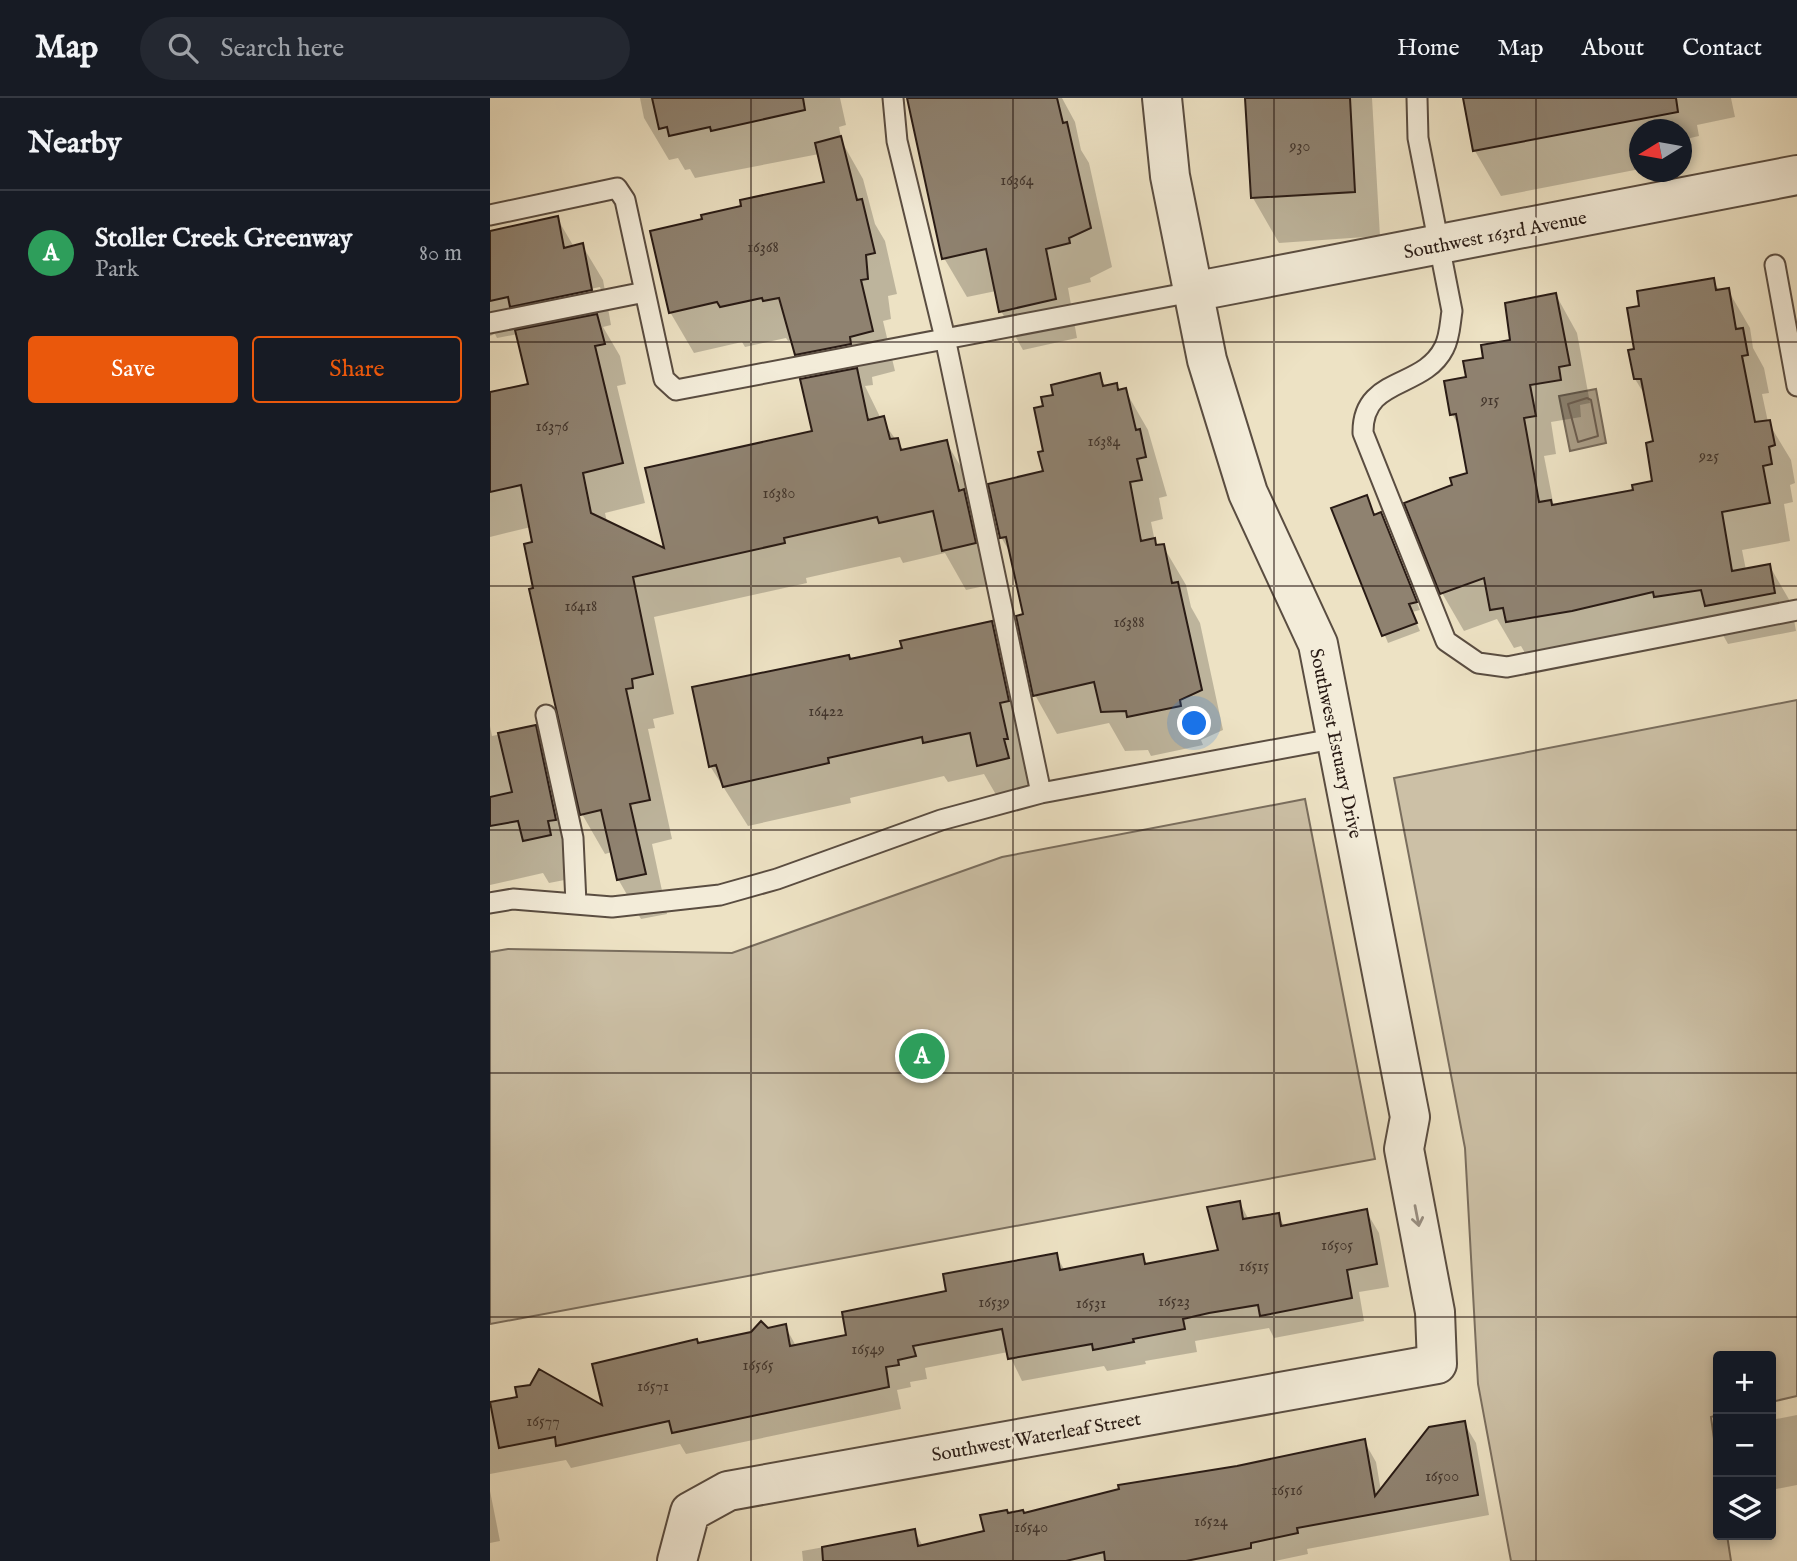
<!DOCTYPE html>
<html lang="en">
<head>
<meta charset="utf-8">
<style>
	:root { --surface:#171b24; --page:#242831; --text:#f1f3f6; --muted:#9ea1a6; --line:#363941; --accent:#ea580c }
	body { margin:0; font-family:"IM FELL English",serif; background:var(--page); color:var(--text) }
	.controls { position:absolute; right:21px; bottom:21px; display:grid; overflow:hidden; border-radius:7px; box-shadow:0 4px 10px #0003 }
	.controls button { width:63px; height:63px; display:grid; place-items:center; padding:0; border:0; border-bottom:2px solid var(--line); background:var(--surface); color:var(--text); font:35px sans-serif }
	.compass { position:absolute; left:1139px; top:21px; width:63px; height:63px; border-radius:50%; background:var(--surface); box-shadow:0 4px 10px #0003; rotate:259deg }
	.you { position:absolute; left:705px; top:626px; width:24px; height:24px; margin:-18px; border:5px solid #fff; border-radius:50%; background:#1a73e8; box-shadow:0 0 0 10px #1a73e833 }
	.badge { display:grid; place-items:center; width:46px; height:46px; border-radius:50%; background:var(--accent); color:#fff; font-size:23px; font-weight:700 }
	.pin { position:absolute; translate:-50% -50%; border:4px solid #fff; box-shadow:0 2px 7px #0006 }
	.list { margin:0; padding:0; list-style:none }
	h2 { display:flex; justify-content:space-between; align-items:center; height:91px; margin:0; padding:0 28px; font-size:30px }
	h2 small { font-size:23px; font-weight:400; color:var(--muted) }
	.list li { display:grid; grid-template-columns:46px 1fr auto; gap:21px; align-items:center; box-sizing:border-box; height:126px; padding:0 28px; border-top:2px solid var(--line) }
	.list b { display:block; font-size:26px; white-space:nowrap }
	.list p { margin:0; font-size:23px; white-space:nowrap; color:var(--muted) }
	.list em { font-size:23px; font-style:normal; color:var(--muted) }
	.actions { display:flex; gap:14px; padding:21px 28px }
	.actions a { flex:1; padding:16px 0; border:2px solid var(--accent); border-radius:7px; text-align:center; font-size:24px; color:var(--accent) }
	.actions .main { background:var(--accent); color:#fff }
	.icon { flex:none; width:38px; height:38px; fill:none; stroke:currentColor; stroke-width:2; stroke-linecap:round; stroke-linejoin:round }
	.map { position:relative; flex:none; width:1307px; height:1463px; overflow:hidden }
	header { display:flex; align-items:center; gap:42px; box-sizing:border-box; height:98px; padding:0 35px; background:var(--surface); border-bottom:2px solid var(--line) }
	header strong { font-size:33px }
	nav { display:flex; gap:38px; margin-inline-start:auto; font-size:24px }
	.search { width:490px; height:63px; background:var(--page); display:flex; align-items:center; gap:18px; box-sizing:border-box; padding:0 24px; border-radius:38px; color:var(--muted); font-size:26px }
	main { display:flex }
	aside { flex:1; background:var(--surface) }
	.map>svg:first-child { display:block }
	.green { fill:#ccc0a6; stroke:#7a6e5e; stroke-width:2 }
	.water { fill:#aa9e88; stroke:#766a5a; stroke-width:2 }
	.shadow { fill:#0003; fill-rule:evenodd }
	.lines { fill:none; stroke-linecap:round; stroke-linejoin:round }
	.shore { stroke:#6a5c4e; stroke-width:2 }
	.building { fill:#8f8270; stroke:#291b15; stroke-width:2 }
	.service-casing { stroke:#5a4d41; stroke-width:23 }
	.minor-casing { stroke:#5a4d41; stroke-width:42 }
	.service { stroke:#f3ecd9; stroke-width:19 }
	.minor { stroke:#f3ecd9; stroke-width:38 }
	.oneway { stroke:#988e81 }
	.grid { fill:none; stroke:#291b15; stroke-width:2; stroke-opacity:0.55 }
	.labels { text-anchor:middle; stroke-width:5; stroke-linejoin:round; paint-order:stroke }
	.number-label { font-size:16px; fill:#42352c }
	.street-label { font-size:19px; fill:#291b15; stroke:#f3ecd9 }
</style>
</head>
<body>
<header>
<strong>Map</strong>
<div class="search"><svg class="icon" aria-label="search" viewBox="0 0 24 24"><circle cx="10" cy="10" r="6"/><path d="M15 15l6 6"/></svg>Search here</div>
<nav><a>Home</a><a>Map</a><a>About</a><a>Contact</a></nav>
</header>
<main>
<aside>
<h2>Nearby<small></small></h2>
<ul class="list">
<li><span class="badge" style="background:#2e9e5b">A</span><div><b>Stoller Creek Greenway</b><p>Park</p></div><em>80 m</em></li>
</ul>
<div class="actions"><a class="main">Save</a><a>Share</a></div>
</aside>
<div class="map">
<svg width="1307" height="1463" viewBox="0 0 1307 1463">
	<rect width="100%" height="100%" fill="#ede2c4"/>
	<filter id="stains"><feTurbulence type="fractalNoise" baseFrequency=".00286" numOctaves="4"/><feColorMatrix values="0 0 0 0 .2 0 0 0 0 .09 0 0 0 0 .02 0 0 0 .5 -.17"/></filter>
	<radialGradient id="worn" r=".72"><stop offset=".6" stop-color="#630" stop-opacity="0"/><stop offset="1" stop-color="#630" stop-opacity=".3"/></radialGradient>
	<path class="green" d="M1307,602V1298L1281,1304V1258H1228V1317L1221,1319L1228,1370V1437H1237L1241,1463H1021L988,1286L975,1050L904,680Z
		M815,701L885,1061L0,1226V854L18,851L242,855L512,759Z"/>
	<path class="water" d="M1106,291L1116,345L1080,353L1069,298Z"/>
	<path class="shadow" d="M150,0H350L356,27L349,29L352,44L373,81L385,126L395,143L407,196L398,198L401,221L393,223L405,273L382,279L383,287L375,288L391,321L414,353L456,344L480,384L508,485L476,492L455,455L413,465L410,459L316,480L317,485L164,519L184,616L163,621L165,630L158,631L182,741L162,746L177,816L151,821L128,781L122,754L115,756L92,716L45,491L41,429L0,439V295L40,287L28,236L7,240L5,236L0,238V134L67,120L84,149L92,147L113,182L121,227L113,229L130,258L136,286L127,288L155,405L115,415L117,424L176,453L324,334L321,281L307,256L303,242L298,243L296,240L255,249L252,244L204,255L180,214L214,122L336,85L329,56L205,80L200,71L195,72L188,60L179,62L154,20ZM110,189L111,192L21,210V207Z
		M420,0H572L585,24L591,52L599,65L622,169L600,180L601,184L578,190L587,240L533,252L511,213L506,193L477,199L454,160Z
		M757,0H882L890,138L789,145L763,100Z
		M974,0H1241L1245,19L1207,27L1209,38L1196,41L1200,61L1192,63V32H1150V71L1011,98L985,53Z
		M1223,182L1230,194L1238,192L1260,230L1263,250L1274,270L1279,295L1272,296L1278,324L1301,362L1305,385L1300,387L1303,404L1294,406L1300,443L1252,452L1256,472L1279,467L1301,505L1306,533L1238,546L1229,530L1039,562L1031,548L1024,550L1007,521L974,533L952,495L965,388L979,376L970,330L962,316L978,281L995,261L1022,244L1066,197L1087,235L1100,305L1090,307L1091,319L1061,324L1066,356L1054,358L1064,409L1145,394L1164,384L1165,344L1156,299L1145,281L1147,252Z
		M609,277L616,289L626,287L629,293L635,292L658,332L677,398L669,400L673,421L661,424L665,444L668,448H673L696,487L701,509L710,525L733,632L711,642L713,647L661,658L658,652L635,653L619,625L567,636L545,597L535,518L522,458L511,439L555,375V310L565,298Z
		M880,407L885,418L891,416L895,424L930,512L922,514L930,533L898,545L843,411Z
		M501,525L524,565L540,700L512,707L494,676L458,684L454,678L360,700L361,705L258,728L220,668L361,563Z
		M0,628L2,638L45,629L69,671L85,780L59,785L53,775L0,787Z
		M750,1105L759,1122L788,1117L795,1129L876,1113L889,1135L899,1189L869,1194L874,1223L784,1240L779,1230L733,1238L705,1243L707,1254L655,1263L656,1266L617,1273L614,1268L532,1283L518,1254L435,1270L437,1281L420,1284L421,1289L407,1292L411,1311L196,1356L190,1346L81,1370L76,1362L0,1376V1311H114L209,1247L295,1228L306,1248L358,1238L458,1195L566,1157L575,1173L652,1158L658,1168L730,1154Z
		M1307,1317V1387L1281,1392V1322Z
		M974,1325L986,1345L999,1417L817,1451L818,1456L785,1463H313L312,1453L424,1433L433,1448L496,1434L518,1417L534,1416L874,1343L886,1364L891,1393Z
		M0,1393L10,1443L0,1445Z"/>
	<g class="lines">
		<path class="shore" d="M1097,300L1101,302L1108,338L1088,344L1078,306Z"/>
	</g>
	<path class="building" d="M162,0H313L315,12L221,33L220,29L179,38L177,29L169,31Z
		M417,0H567L573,25L577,24L601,130L579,140L580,145L556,151L566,201L509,214L496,151L452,161Z
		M755,0H860L865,94L761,100Z
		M973,0H1186L1188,14L983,53Z
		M351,38L367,102L372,101L385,155L376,157L378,181L371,182L383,233L360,239L361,246L305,257L289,200L273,203L272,200L230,209L227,204L179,215L160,133L212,121L211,117L251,108L250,102L334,84L325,45Z
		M68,118L74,150L93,145L102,192L20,209L18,199L0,203V133Z
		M1224,180L1226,192L1239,190L1246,231L1253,230L1258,257L1252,258L1265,324L1280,322L1285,347L1279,349L1282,366L1273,368L1280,405L1232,414L1242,473L1280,466L1285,495L1215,508L1211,492L1164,499L1163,494L1082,513L1016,524L1013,510L1000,512L994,480L950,496L914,405L962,387L960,380L977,375L966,316L960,317L954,283L976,279L973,263L993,260L991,247L1020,242L1015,205L1066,195L1080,267L1069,269L1071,282L1040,287L1046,318L1034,320L1049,404L1061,402L1062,407L1143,392L1142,387L1162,383L1156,345L1163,343L1151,281H1144L1138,252L1144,251L1137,210L1149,208L1147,193Z
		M107,216L115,246L105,248L133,365L93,375L101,415L174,450L155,370L322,333L310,281L367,270L378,322L394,318L400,341L408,340L411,352L457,342L469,393L474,391L486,445L452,453L443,413L389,425L387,419L294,440L295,445L143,479L163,576L142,581L143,590L136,591L160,702L140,706L156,776L127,782L111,712L90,717L39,491L43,490L34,446L42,444L31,387L0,394V294L38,286L25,232Z
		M610,275L613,288L627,285L628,292L636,290L646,332L650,331L656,359L647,361L652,382L640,384L651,443L665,440L666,447L674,446L682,485L688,484L712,592L690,602L691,608L637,619L636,613L611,614L604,584L543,598L526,518L533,516L516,439L510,440L498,386L553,373L548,354L553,353L544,310L553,308L551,299L563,297L561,287Z
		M877,397L884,417L891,414L927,504L919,506L927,525L892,538L841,410Z
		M502,523L519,603L510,605L518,641H514L519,660L487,668L480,635L433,645L432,639L338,660L339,665L233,689L226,667L219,669L202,589L359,557L360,561L412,550L410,543Z
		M46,627L66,722L58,723L61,737L33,743L28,723L0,728V699L22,694L8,635Z
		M750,1103L753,1121L789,1115L791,1128L877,1111L887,1166L857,1172L862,1200L770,1218L768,1207L719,1215L693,1221L695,1231L643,1241L644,1244L603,1252L602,1246L518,1261L512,1231L423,1248L426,1258L408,1262L409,1267L396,1269L399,1289L182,1335L179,1323L66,1348L65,1339L9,1350L0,1304L27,1299L25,1289L40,1287L49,1271L112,1307L102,1266L207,1241L208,1245L261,1234L271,1223L278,1230L296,1226L300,1248L356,1237L352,1214L456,1193L453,1176L567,1155L570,1172L653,1156L655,1166L728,1152L717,1109Z
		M975,1323L988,1397L807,1430L808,1435L761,1445V1450L696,1463H615L614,1454L576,1463H333L332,1449L425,1431L428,1448L494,1433L490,1417L517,1412L518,1415L533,1412L534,1415L629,1391L628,1387L747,1368L875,1341L885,1398L939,1329Z"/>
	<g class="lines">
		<g class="service-casing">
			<path id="service" d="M403,0L407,43L455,240L551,695
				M927,0L928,40L962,213C960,225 960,239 954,250C933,292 872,278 873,335L956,543L988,565L1017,569L1307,512
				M0,117L127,90L135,102L174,281L186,292L702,194
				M1285,167L1307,288
				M0,225L155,194
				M56,617L83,740L86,805
				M0,805L23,801L122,809L230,797L287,781L451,722L551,695L848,640"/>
		</g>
		<g class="minor-casing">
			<path id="minor" d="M702,194L1307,77
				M187,1463L200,1414L238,1393L947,1266L945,1214L914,1051L920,1019L828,546L758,395L717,262L680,78L672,0"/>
		</g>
		<use href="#service" class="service"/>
		<use href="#minor" class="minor"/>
	</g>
	<defs><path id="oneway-shaft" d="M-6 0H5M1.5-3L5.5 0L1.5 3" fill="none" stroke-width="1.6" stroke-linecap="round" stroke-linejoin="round" transform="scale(1.75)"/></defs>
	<use class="oneway" href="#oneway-shaft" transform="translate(927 1118) rotate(79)"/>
	<path class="grid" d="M261,0V1463M523,0V1463M784,0V1463M1046,0V1463M0,244H1307M0,488H1307M0,732H1307M0,975H1307M0,1219H1307"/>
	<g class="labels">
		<g class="number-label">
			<text x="810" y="53">930</text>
			<text x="527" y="87">16364</text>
			<text x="273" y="154">16368</text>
			<text x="1000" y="307">915</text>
			<text x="62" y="333">16376</text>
			<text x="614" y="348">16384</text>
			<text x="1219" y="363">925</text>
			<text x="289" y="400">16380</text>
			<text x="91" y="513">16418</text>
			<text x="639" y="529">16388</text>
			<text x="336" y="618">16422</text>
			<text x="847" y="1152">16505</text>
			<text x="764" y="1173">16515</text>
			<text x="684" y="1208">16523</text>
			<text x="504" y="1209">16539</text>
			<text x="601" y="1210">16531</text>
			<text x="378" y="1256">16549</text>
			<text x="268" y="1272">16565</text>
			<text x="163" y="1293">16571</text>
			<text x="53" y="1328">16577</text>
			<text x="952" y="1383">16500</text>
			<text x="797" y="1397">16516</text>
			<text x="721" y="1428">16524</text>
			<text x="541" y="1434">16540</text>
		</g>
		<g class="street-label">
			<text transform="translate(1005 136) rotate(-11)" y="7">Southwest 163rd Avenue</text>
			<text transform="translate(847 645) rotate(78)" y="7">Southwest Estuary Drive</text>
			<text transform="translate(546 1338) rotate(-10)" y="7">Southwest Waterleaf Street</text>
		</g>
	</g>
	<rect width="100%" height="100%" filter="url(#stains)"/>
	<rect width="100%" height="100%" fill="url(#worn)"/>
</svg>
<div class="controls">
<button>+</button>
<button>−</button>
<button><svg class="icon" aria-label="layers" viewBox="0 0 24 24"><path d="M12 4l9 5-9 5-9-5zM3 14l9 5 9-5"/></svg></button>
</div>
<svg class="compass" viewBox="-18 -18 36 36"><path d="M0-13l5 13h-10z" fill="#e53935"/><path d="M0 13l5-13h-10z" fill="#9ea1a6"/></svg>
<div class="you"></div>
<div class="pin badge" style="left:432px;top:958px;background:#2e9e5b">A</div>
</div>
</main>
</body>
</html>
